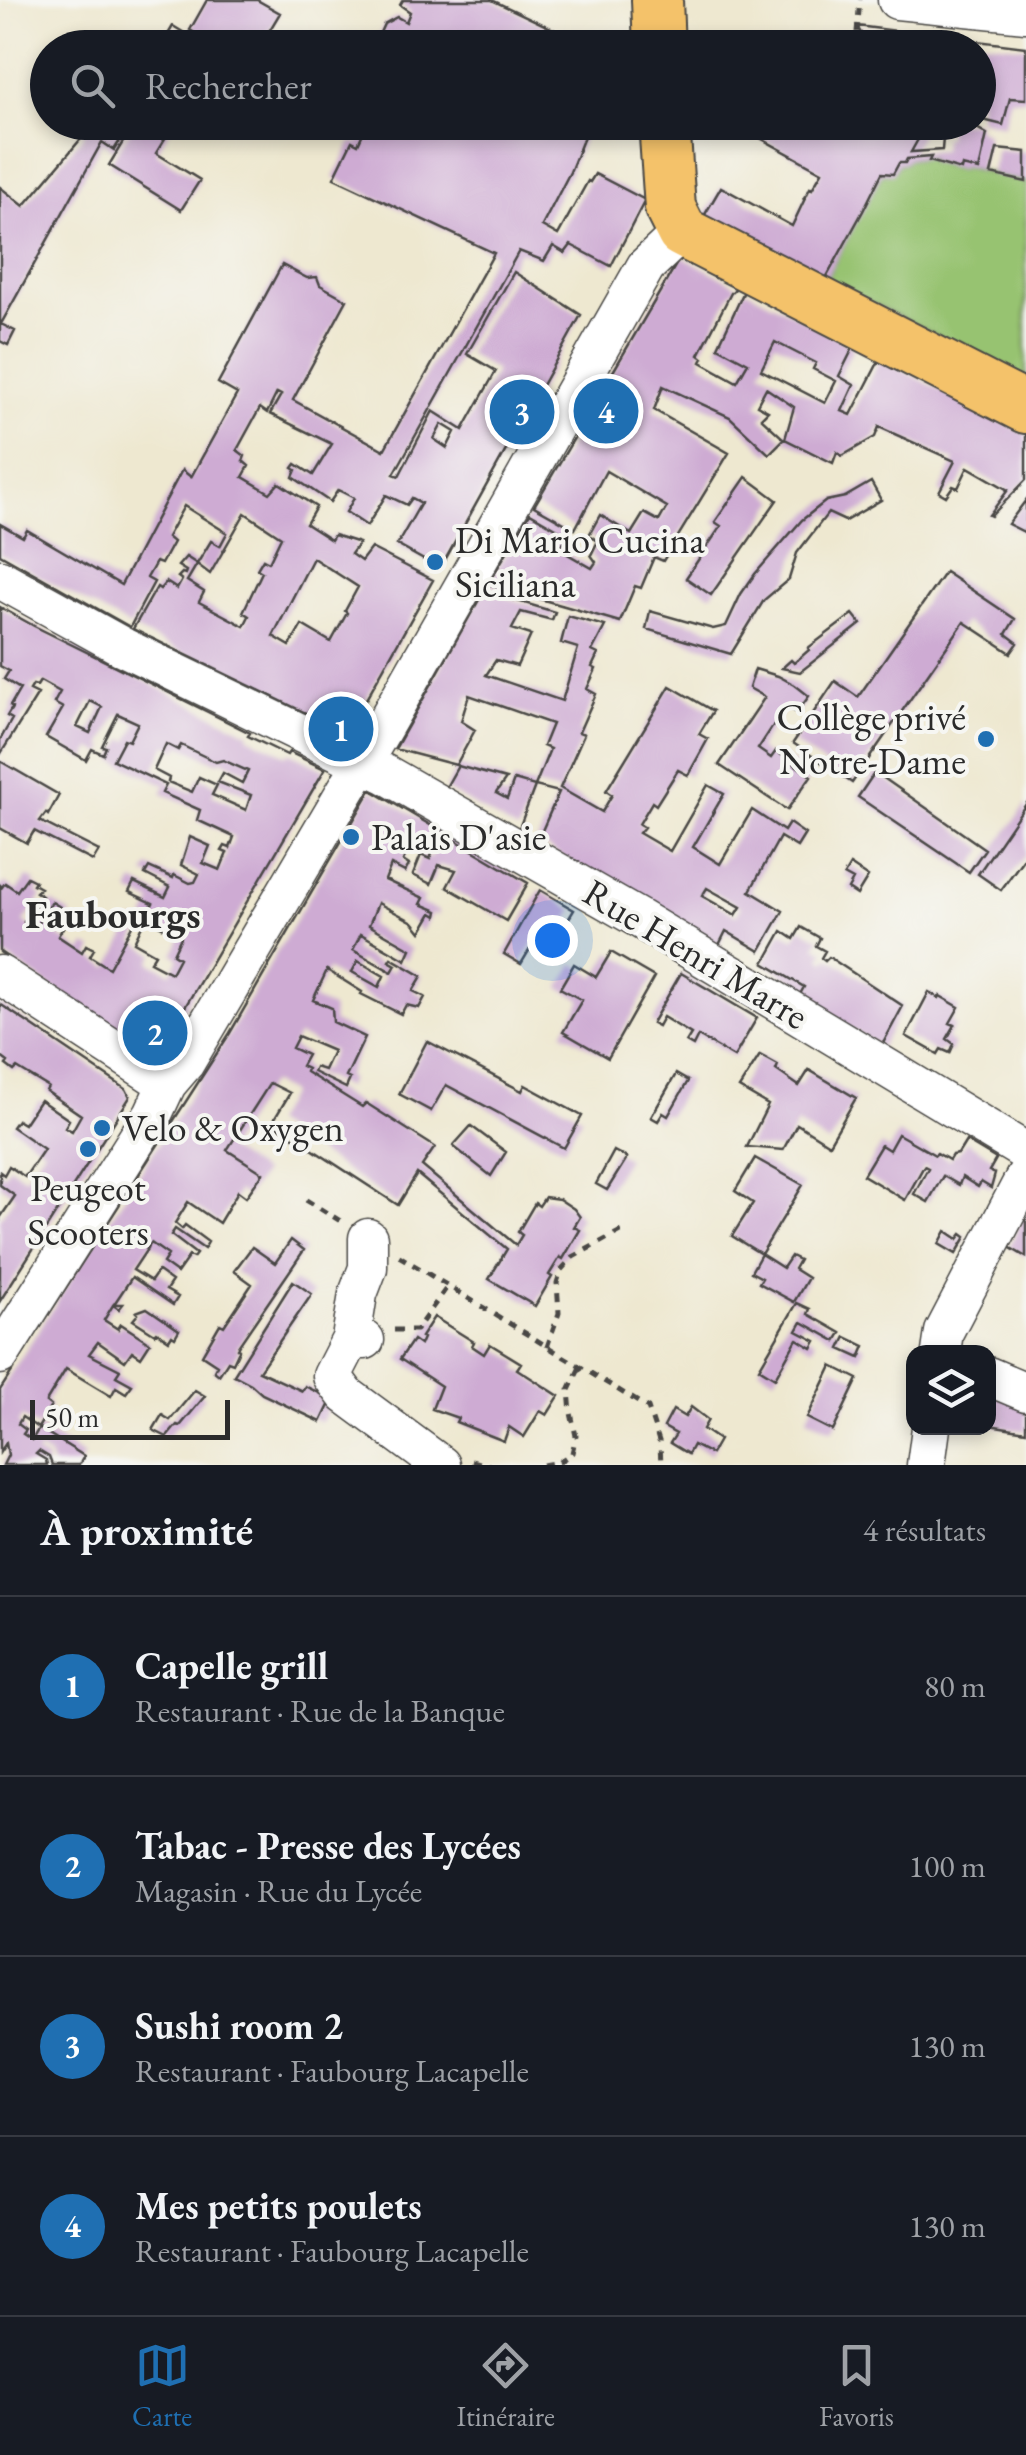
<!DOCTYPE html>
<html lang="fr">
<head>
<meta charset="utf-8">
<style>
	:root { --surface:#171b24; --page:#242831; --text:#f1f3f6; --muted:#9ea1a6; --line:#363941; --accent:#1f6fb2 }
	body { margin:0; font-family:"EB Garamond",serif; background:var(--page); color:var(--text) }
	.controls { position:absolute; right:30px; bottom:30px; display:grid; overflow:hidden; border-radius:20px; box-shadow:0 5px 15px #0003 }
	.controls button { width:90px; height:90px; display:grid; place-items:center; padding:0; border:0; border-bottom:2px solid var(--line); background:var(--surface); color:var(--text); font:50px sans-serif }
	.scale { position:absolute; left:30px; bottom:25px; width:200px; box-sizing:border-box; padding-left:10px; border:5px solid #2b2b2b; border-top:0; font-size:28px; line-height:35px; white-space:nowrap; color:#2b2b2b; -webkit-text-stroke:8px #f6f6f2; paint-order:stroke }
	.you { position:absolute; left:552px; top:940px; width:35px; height:35px; margin:-25px; border:8px solid #fff; border-radius:50%; background:#1a73e8; box-shadow:0 0 0 15px #1a73e833 }
	.badge { display:grid; place-items:center; width:65px; height:65px; border-radius:50%; background:var(--accent); color:#fff; font-size:32px; font-weight:700 }
	.pin { position:absolute; translate:-50% -50%; border:5px solid #fff; box-shadow:0 2px 10px #0006 }
	.list { margin:0; padding:0; list-style:none }
	h2 { display:flex; justify-content:space-between; align-items:center; height:130px; margin:0; padding:0 40px; font-size:42px }
	h2 small { font-size:32px; font-weight:400; color:var(--muted) }
	.list li { display:grid; grid-template-columns:65px 1fr auto; gap:30px; align-items:center; box-sizing:border-box; height:180px; padding:0 40px; border-top:2px solid var(--line) }
	.list b { display:block; font-size:38px; white-space:nowrap }
	.list p { margin:0; font-size:32px; white-space:nowrap; color:var(--muted) }
	.list em { font-size:32px; font-style:normal; color:var(--muted) }
	.icon { flex:none; width:55px; height:55px; fill:none; stroke:currentColor; stroke-width:2; stroke-linecap:round; stroke-linejoin:round }
	.map { position:relative; flex:none; width:1026px; height:1465px; overflow:hidden }
	.search { position:absolute; background:var(--surface); box-shadow:0 5px 15px #0003; left:30px; right:30px; top:30px; height:110px; display:flex; align-items:center; gap:25px; box-sizing:border-box; padding:0 35px; border-radius:55px; color:var(--muted); font-size:38px }
	.sheet { height:850px; background:var(--surface) }
	nav { display:flex; justify-content:space-around; align-items:center; box-sizing:border-box; height:140px; border-top:2px solid var(--line); background:var(--surface); font-size:28px; color:var(--muted) }
	nav a { display:grid; justify-items:center; gap:5px }
	nav .on { color:var(--accent) }
	.map>svg:first-child { display:block }
	.green { fill:#97c371; stroke:#61774e; stroke-width:2.5 }
	.building { fill:#ceabd3; fill-rule:evenodd }
	.lines { fill:none; stroke-linecap:round; stroke-linejoin:round }
	.minor-casing { stroke:#484744; stroke-width:41 }
	.major-casing { stroke:#484744; stroke-width:54 }
	.path { stroke:#484744; stroke-width:5; stroke-dasharray:8 8; stroke-linecap:butt }
	.minor { stroke:#fff; stroke-width:38 }
	.major { stroke:#f4c26a; stroke-width:50 }
	.poi-dot { fill:#1f6fb2; stroke:#f6f6f2; stroke-width:4 }
	.labels { text-anchor:middle; stroke-width:8; stroke-linejoin:round; paint-order:stroke }
	.poi-label { font-size:38px; fill:#2b2b2b; stroke:#f6f6f2; text-anchor:start }
	.street-label { font-size:38px; fill:#2b2b2b; stroke:#f6f6f2 }
	.neighbourhood-label { font-size:40px; font-weight:bold; fill:#2b2b2b; stroke:#f6f6f2 }
</style>
</head>
<body>
<div class="map">
<svg width="1026" height="1465" viewBox="0 0 1026 1465">
	<rect width="100%" height="100%" fill="#f6f6f2"/>
	<filter id="ink" filterUnits="userSpaceOnUse"><feTurbulence type="fractalNoise" baseFrequency=".01" numOctaves="2"/><feDisplacementMap in="SourceGraphic" scale="20" xChannelSelector="R" yChannelSelector="G"/><feConvolveMatrix kernelMatrix="1 2 1 2 8 2 1 2 1" color-interpolation-filters="sRGB"/></filter>
	<filter id="wash" filterUnits="userSpaceOnUse"><feTurbulence type="fractalNoise" baseFrequency=".0048" numOctaves="4" result="noise"/><feDisplacementMap in="SourceGraphic" scale="40" xChannelSelector="R" yChannelSelector="G"/><feGaussianBlur stdDeviation="2.25" result="paint"/><feColorMatrix in="noise" values="0 0 0 0 0 0 0 0 0 0 0 0 0 0 0 0 0 1.4 0 .05"/><feComposite in="paint" operator="in"/></filter>
	<g filter="url(#wash)">
		<rect width="100%" height="100%" fill="#eee8d0"/>
		<path class="green" d="M931,157L930,161L960,170L962,166L1026,182V380L825,280L882,173H893L899,163H905L907,159Z"/>
		<g id="blocks">
			<path class="building" d="M207,0H257L280,13L259,48H219L190,30Z
				M403,0H492L593,48H373L384,24L397,17L406,22L410,12L400,5Z
				M173,26L186,34L178,48H160Z
				M857,26L1026,47V99L1010,98L1003,125L979,119V48H869Z
				M72,122H132L114,150L102,142L1,324L15,331L8,345L0,341V187L24,206L85,134Z
				M135,122H175L156,153L200,180L181,210L109,165Z
				M368,122H590L570,172L542,226L558,235L588,181L590,182L595,174L645,200L611,266L571,245L565,253L553,246L544,261L519,251L394,474L399,476L433,411L463,430L496,371L467,354L514,272L581,315L440,569L397,545L421,503L412,498L407,505L386,495L367,526L346,512L354,498L338,490L330,502L293,477L296,470L293,468L296,464L313,475L332,444L270,414L281,395L277,393L267,413L260,408L237,450L245,456L243,461L249,466L243,477L270,493L279,483L316,507L306,524L331,540L334,535L359,543L351,554L361,561L371,548L433,580L347,733L133,629L157,587L160,589L166,582L177,589L182,580L178,577L182,573L185,574L186,571L178,566L186,557L197,564L211,541L220,546L227,533L184,506L167,537L173,542L161,564L156,562L147,578L154,582L130,627L0,554V524L23,537L27,530L121,585L182,470L191,477L237,394L218,383L282,265L307,278L317,277L320,285L347,300L293,400L384,450L494,253L334,178L352,141L358,144ZM442,424L455,432L447,448L434,439ZM245,513L281,537L269,562L263,559L257,569L262,572L243,612L249,616L244,626L199,602L204,592L187,581L197,564L210,574ZM313,558L358,587L345,611L347,613L331,642L302,625L290,646L273,636Z
				M757,122H921L918,128L921,134L911,152L942,150L943,138H947L948,122H978L977,128L987,134L979,170L962,166L961,170L929,161L931,157L907,159L905,163H899L893,174L882,173L863,211L825,280L704,216L721,187L792,226L810,188L812,189L822,172L751,133Z
				M997,149L1026,152V182L991,174Z
				M681,256L738,286L731,293L699,355L703,358L701,362L737,382L748,363L718,347L745,289L854,346L839,376L854,385L842,411L851,415L880,359L1026,434V480L991,516L989,515L1008,490L968,467L958,488L953,486L946,496L939,492L955,461L879,427L875,437L842,456L837,452L833,463L785,439L794,407L766,388L757,405L768,411L761,418L784,439L769,454L730,417L663,386L654,410L729,453L663,561L654,557L641,588L635,586L620,622L488,584L530,513L568,535L559,549L592,568L596,562L591,555L598,541L589,535L600,515L631,534L644,513L659,521L667,507L606,471L575,529L534,506ZM775,342L816,363L813,369L836,381L825,403L761,370Z
				M746,477L777,500L711,595L686,578L721,526L715,522Z
				M871,482L881,500L845,521L828,513L797,553L789,579L764,600L731,654L646,629L650,611L713,629L726,626L741,594L755,574L802,520L826,501L845,497Z
				M1026,500V533L1008,524Z
				M945,572L1015,619L1006,634L1018,643L1011,653L964,622L852,783L793,743L835,681L858,697Z
				M484,591L555,612L552,620L521,612L512,629L531,635L517,666L496,660L486,675L562,701L578,648L561,643L568,616L605,626L592,651L598,654L592,667L596,669L587,689L596,694L579,732L584,734L560,788L602,812L612,795L606,791L670,686L713,711L699,734L708,739L688,775L678,770L656,805L652,802L639,824L644,827L639,833L670,851L708,785L724,794L693,847L720,864L752,810L784,831L789,823L805,834L797,847L780,837L750,891L783,911L760,951L726,931L717,949L537,842L559,792L535,786L550,749L543,746L552,724L469,695L461,721L475,730L456,765L395,749ZM707,888L741,907L736,915L702,896Z
				M0,607L34,626L250,733L248,736L287,755L289,752L325,769L155,1058L0,952V885L2,887L5,883L17,891L27,877L35,881L33,884L40,888L36,892L42,896L24,922L34,929L52,902L71,914L58,936L82,952L86,945L94,949L90,956L109,968L135,920L143,923L134,942L155,954L150,962L171,973L179,958L173,954L181,937L145,918L153,903L129,892L134,882L165,897L170,887L145,874L149,867L173,878L174,875L190,883L195,882L199,874L181,865L190,837L210,846L203,863L220,870L227,853L222,851L225,846L230,848L234,837L197,820L200,810L162,793L166,785L113,760L124,739L129,741L138,723L118,714L102,746L106,747L103,754L92,749L86,760L46,737L63,708L54,703L60,692L40,681L37,686L33,685L30,690L38,694L0,755V740L12,719L7,716L12,708L10,706L20,689L4,679L9,671L0,666ZM90,701L102,707L90,733L77,727ZM166,744L178,750L181,745L216,762L223,760L248,771L242,783L223,773L218,782L251,795L246,810L212,795L217,785L199,777L192,792L168,782L169,778L154,770Z
				M853,614L861,624L800,672L782,668L791,660L794,663L809,650L808,648Z
				M755,669L778,676L795,685L809,696L797,713L786,706L758,749L771,758L776,751L811,776L787,810L719,765L765,697L749,688Z
				M0,761L59,795L48,815L46,813L40,821L99,851L93,861L34,831L27,843L0,828Z
				M458,766L506,779L496,793L507,799L514,780L535,786L518,831L445,789Z
				M875,772L985,849L969,872L858,797Z
				M371,790L528,883L506,921L447,887L456,870L439,865L431,884L413,875L421,855L430,859L434,849L412,842L411,846L405,843L403,847L408,850L403,861L409,865L405,872L391,865L385,880L424,898L421,904L438,911L437,916L432,913L421,932L413,922L378,903L369,925L411,949L406,960L361,934L353,950L392,972L396,965L389,961L391,958L422,976L413,991L425,997L419,1008L406,1005L401,1014L361,994L362,992L327,970L313,1000L332,1008L333,1022L365,1037L346,1077L350,1079L346,1088L313,1072L315,1067L324,1070L333,1051L298,1036L292,1048L307,1055L301,1066L307,1069L306,1072L362,1107L366,1103L435,1147L422,1166L516,1245L522,1235L518,1232L535,1203L539,1206L545,1197L559,1199L574,1209L580,1217L574,1227L580,1230L563,1259L560,1257L549,1275L552,1277L535,1306L489,1279L507,1249L417,1174L398,1205L272,1123L290,1093L270,1083L227,1150L263,1173L246,1197L238,1191L219,1223L188,1202L175,1223L182,1229L185,1225L208,1242L204,1249L175,1229L171,1235L196,1254L193,1258L189,1256L177,1273L163,1263L168,1255L151,1243L133,1270L151,1281L158,1271L172,1281L166,1290L178,1297L173,1305L132,1277L114,1304H123L119,1309L113,1305L104,1320L118,1329L121,1324L150,1343L141,1357L132,1351L125,1361L98,1342L89,1354L120,1370L116,1376L132,1385L126,1393L116,1387L111,1396L66,1369L46,1402L51,1406L38,1428L22,1417L18,1424L26,1430L23,1434L32,1440L39,1428L84,1456L79,1465H52L49,1457L39,1451L36,1454L46,1460L47,1465H3L8,1455L6,1443L0,1452V1390L230,1033ZM358,961L384,976L379,987L352,972Z
				M1026,804V855L1001,890L978,874Z
				M850,865L868,877L857,895L848,889L853,880L844,875Z
				M540,890L574,910L551,948L536,939L521,964L504,954Z
				M801,927L820,938L816,946L825,951L821,958L825,961L829,957L903,1006L881,1047L798,998L804,987L764,963L782,931L794,939Z
				M611,952L654,977L608,1058L563,1032L582,1000L560,988L574,964L596,977Z
				M681,973L757,1018L734,1057L698,1036L693,1046L686,1042L691,1034L663,1017L658,1026L652,1023Z
				M929,992L939,998L940,996L959,1007L950,1023L955,1025L947,1039L954,1044L950,1053L941,1049L938,1054L906,1036Z
				M0,1004L126,1089L130,1097L0,1301V1218L15,1196L0,1185V1172L4,1175L9,1166L25,1177L44,1149L12,1127L17,1120L24,1124L40,1100L69,1120L65,1127L72,1131L81,1115L46,1091L48,1087L17,1068L14,1071L6,1065L8,1062L0,1056Z
				M427,1041L522,1091L525,1085L582,1116L564,1148L446,1085L431,1111L399,1094Z
				M760,1055L778,1065L776,1070L799,1086L809,1070L856,1098L829,1144L797,1124L783,1150L747,1147L768,1105L739,1088Z
				M676,1074L688,1081L668,1116L663,1113L658,1121L651,1117Z
				M471,1126L506,1152L491,1176L453,1146Z
				M898,1134L935,1155L937,1153L949,1160L952,1155L958,1154L966,1141L996,1159L989,1171L995,1174L991,1188L981,1182L978,1187L962,1177L959,1185L943,1176L928,1202L914,1194L928,1168L924,1166L905,1200L863,1175L881,1145L889,1150Z
				M614,1151L627,1158L607,1190L596,1184Z
				M755,1158L803,1185L761,1254L783,1268L791,1256L799,1260L794,1269L808,1278L794,1302L759,1283L762,1278L751,1272L761,1254L732,1236L753,1203L735,1191Z
				M1026,1211V1257L1009,1247Z
				M946,1231L958,1239L962,1234L966,1237L956,1254L939,1244Z
				M291,1240L304,1250L237,1348L239,1350L233,1363L228,1361L219,1375L214,1371L217,1365L202,1355L220,1324L224,1326L252,1284L234,1271L252,1247L275,1263Z
				M293,1281L312,1294L259,1371L302,1391L305,1386L332,1399L321,1422L262,1394L251,1384L234,1375Z
				M797,1303L810,1309L808,1314L841,1333L836,1341L802,1322L797,1331L816,1341L812,1348L797,1339L775,1378L759,1368Z
				M147,1308L179,1330L175,1337L172,1335L169,1340L157,1332L155,1334L133,1320L138,1314L136,1312Z
				M434,1317L474,1342L472,1346L484,1354L490,1344L521,1363L517,1369L559,1396L547,1415L540,1411L524,1437L509,1427L504,1441L456,1422L458,1418L432,1409L441,1386L400,1359L413,1340L420,1345L423,1338L421,1337Z
				M846,1337L865,1346L860,1358L840,1349Z
				M832,1366L858,1379L833,1431L807,1418Z
				M195,1390L205,1396L180,1426L177,1425L167,1437L153,1430L162,1415L170,1420Z
				M989,1392L1026,1401V1431L989,1425Z
				M691,1407L708,1420L703,1429L719,1440L711,1454L693,1445L688,1454L670,1443L676,1434L664,1427L673,1410L685,1417Z"/>
		</g>
	</g>
	<g filter="url(#ink)">
		<use href="#blocks" fill-opacity="0" stroke="#484744" stroke-width="2.5"/>
		<g class="lines">
			<g class="minor-casing">
				<path id="minor" d="M897,0L1026,13
					M0,579L123,647L387,775L638,918L1026,1152
					M0,975L167,1084
					M351,1339L358,1294L368,1268V1238
					M365,1340L351,1339L332,1376L346,1395L441,1465
					M941,1352L944,1332L1026,1175
					M0,1355L153,1114L167,1084L185,1063L381,731L646,266L682,232
					M988,1376L1026,1392
					M926,1465L931,1428"/>
			</g>
			<g class="major-casing">
				<path id="major" d="M657,0L659,48
					M664,122L670,208L682,232L1026,408"/>
			</g>
			<path class="path" d="M858,48L857,32L860,0
				M803,197L805,198
				M306,1200L342,1222
				M399,1256L648,1408L660,1444L661,1465
				M394,1330H416L448,1286
				M547,1347L559,1313L557,1283L561,1270L573,1257L621,1231
				M472,1461L489,1465
				M543,1465L559,1462L572,1453L576,1436L571,1413L569,1390L580,1367"/>
			<use href="#minor" class="minor"/>
			<use href="#major" class="major"/>
		</g>
	</g>
	<g class="poi-dot">
		<circle cx="435" cy="562" r="10"/>
		<circle cx="986" cy="739" r="10"/>
		<circle cx="351" cy="837" r="10"/>
		<circle cx="102" cy="1128" r="10"/>
		<circle cx="88" cy="1149" r="10"/>
	</g>
	<g class="labels">
		<g class="poi-label">
			<text x="455" y="553">Di Mario Cucina<tspan x="455" dy="44">Siciliana</tspan></text>
			<text x="966" y="730" text-anchor="end">Collège privé<tspan x="966" dy="44">Notre-Dame</tspan></text>
			<text x="371" y="850">Palais D'asie</text>
			<text x="122" y="1141">Velo &amp; Oxygen</text>
			<text x="88" y="1201" text-anchor="middle">Peugeot<tspan x="88" dy="44">Scooters</tspan></text>
		</g>
		<g class="street-label">
			<text transform="translate(696 954) rotate(31)" y="13">Rue Henri Marre</text>
		</g>
		<g class="neighbourhood-label">
			<text x="113" y="928">Faubourgs</text>
		</g>
	</g>
</svg>
<div class="controls">
<button><svg class="icon" aria-label="layers" viewBox="0 0 24 24"><path d="M12 4l9 5-9 5-9-5zM3 14l9 5 9-5"/></svg></button>
</div>
<div class="scale">50 m</div>
<div class="you"></div>
<div class="pin badge" style="left:341px;top:729px">1</div>
<div class="pin badge" style="left:155px;top:1033px">2</div>
<div class="pin badge" style="left:522px;top:412px">3</div>
<div class="pin badge" style="left:606px;top:411px">4</div>
<div class="search"><svg class="icon" aria-label="search" viewBox="0 0 24 24"><circle cx="10" cy="10" r="6"/><path d="M15 15l6 6"/></svg>Rechercher</div>
</div>
<section class="sheet">
<h2>À proximité<small>4 résultats</small></h2>
<ul class="list">
<li><span class="badge">1</span><div><b>Capelle grill</b><p>Restaurant · Rue de la Banque</p></div><em>80 m</em></li>
<li><span class="badge">2</span><div><b>Tabac - Presse des Lycées</b><p>Magasin · Rue du Lycée</p></div><em>100 m</em></li>
<li><span class="badge">3</span><div><b>Sushi room 2</b><p>Restaurant · Faubourg Lacapelle</p></div><em>130 m</em></li>
<li><span class="badge">4</span><div><b>Mes petits poulets</b><p>Restaurant · Faubourg Lacapelle</p></div><em>130 m</em></li>
</ul>
</section>
<nav>
<a class="on"><svg class="icon" aria-label="map" viewBox="0 0 24 24"><path d="M3 6l6-2 6 2 6-2v14l-6 2-6-2-6 2zM9 4v14M15 6v14"/></svg>Carte</a>
<a><svg class="icon" aria-label="directions" viewBox="0 0 24 24"><path d="M12 3l9 9-9 9-9-9zM9 14v-3h6M13 9l2 2-2 2"/></svg>Itinéraire</a>
<a><svg class="icon" aria-label="saved" viewBox="0 0 24 24"><path d="M7 4h10v16l-5-4-5 4z"/></svg>Favoris</a>
</nav>
</body>
</html>
